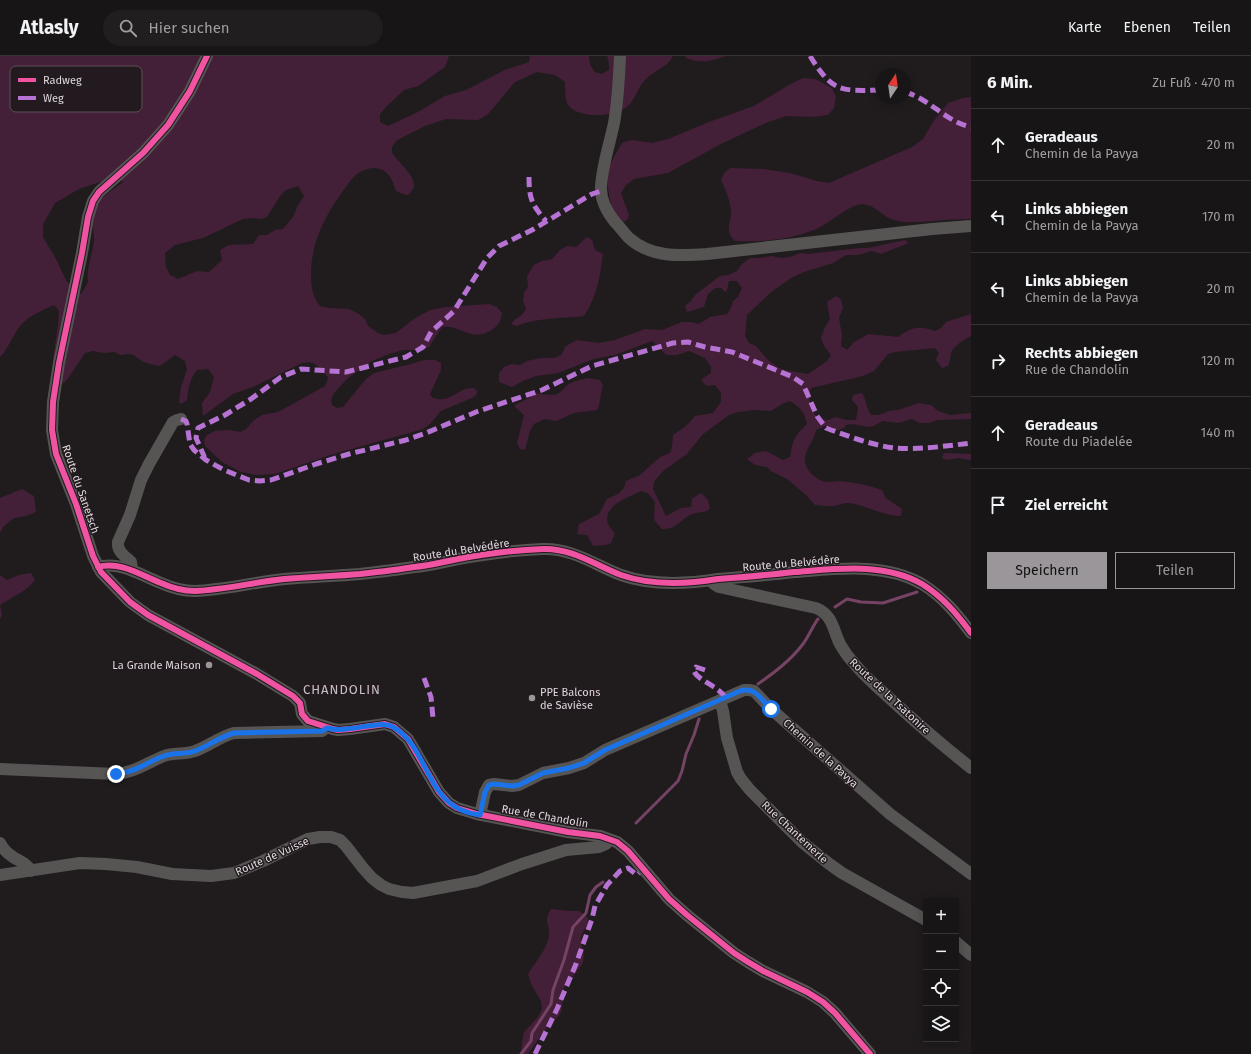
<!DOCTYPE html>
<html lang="de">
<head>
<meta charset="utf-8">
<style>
	:root { --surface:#181516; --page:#211e1f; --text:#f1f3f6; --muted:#9f9fa1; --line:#363435; --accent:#9b9699 }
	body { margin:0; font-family:"Fira Sans",sans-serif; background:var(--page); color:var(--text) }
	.controls { position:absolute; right:12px; bottom:12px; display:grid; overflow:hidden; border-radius:0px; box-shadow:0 2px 10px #0003 }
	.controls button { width:36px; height:36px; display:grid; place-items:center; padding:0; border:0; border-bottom:1px solid var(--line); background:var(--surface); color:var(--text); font:20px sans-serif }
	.compass { position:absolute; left:875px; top:12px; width:36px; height:36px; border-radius:50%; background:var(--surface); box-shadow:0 2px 10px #0003; rotate:13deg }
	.stop { position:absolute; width:12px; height:12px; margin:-9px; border:3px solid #1a73e8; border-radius:50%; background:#fff }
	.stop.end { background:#1a73e8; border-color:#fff; box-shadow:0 1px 4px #0008 }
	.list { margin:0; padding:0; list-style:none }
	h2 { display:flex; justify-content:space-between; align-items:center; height:52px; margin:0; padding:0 16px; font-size:17px }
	h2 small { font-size:13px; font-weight:400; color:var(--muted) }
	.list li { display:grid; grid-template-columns:26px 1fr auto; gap:12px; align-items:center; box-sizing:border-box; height:72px; padding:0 16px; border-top:1px solid var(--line) }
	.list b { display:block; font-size:15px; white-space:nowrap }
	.list p { margin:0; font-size:13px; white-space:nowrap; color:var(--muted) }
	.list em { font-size:13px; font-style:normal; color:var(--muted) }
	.actions { display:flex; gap:8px; padding:12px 16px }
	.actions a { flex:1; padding:9px 0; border:1px solid var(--accent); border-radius:0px; text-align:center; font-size:14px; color:var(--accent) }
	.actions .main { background:var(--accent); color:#111 }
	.icon { flex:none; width:22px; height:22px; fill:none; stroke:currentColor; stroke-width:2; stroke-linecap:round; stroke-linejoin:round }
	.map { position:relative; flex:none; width:971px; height:998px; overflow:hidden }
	header { display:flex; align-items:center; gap:24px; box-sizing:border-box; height:56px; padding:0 20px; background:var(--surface); border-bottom:1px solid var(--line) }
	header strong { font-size:19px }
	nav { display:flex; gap:22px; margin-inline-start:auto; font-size:14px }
	.search { width:280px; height:36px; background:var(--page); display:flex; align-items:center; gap:10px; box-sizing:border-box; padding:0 14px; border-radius:22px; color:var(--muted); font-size:15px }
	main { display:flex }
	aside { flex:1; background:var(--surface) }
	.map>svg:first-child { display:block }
	.green { fill:#441f38; fill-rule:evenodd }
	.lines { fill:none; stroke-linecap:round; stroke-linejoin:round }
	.stream { stroke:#754363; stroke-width:3 }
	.minor { stroke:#565554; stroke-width:12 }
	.quiet { stroke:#b673d3; stroke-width:5; stroke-dasharray:10 5; stroke-linecap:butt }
	.cycleway-casing { stroke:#221a1f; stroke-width:8 }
	.cycleway { stroke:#f153a3; stroke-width:6 }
	.route { stroke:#1a73e8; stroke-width:5 }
	.poi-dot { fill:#9b9699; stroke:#221a1f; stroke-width:1.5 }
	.labels { text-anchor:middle; stroke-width:3; stroke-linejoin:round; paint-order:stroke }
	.street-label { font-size:11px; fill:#ddd8db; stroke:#221a1f }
	.poi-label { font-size:11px; fill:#ddd8db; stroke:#221a1f; text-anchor:end }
	.quarter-label { font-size:13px; letter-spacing:1px; fill:#c9bec4; stroke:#221a1f }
	.key { fill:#221a1f; stroke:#5a5357; stroke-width:1 }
	.key-label { font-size:11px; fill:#ddd8db }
</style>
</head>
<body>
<header>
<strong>Atlasly</strong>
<div class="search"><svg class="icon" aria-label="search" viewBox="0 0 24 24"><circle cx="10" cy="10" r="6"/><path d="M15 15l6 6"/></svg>Hier suchen</div>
<nav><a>Karte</a><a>Ebenen</a><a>Teilen</a></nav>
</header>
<main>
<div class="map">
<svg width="971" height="998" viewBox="0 0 971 998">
	<rect width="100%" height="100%" fill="#201c1e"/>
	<path class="green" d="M0,0H449L445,11L418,30L404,34L386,51L380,58V66L388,70L416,57L445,40L466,34L505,14L529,6L530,0H589L590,9L595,16L602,18L609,14V7L607,0H673C667,12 654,14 645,24C637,32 635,47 624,53C611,61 575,63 567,47C565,42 565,32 565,26L555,19L537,16L515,26L488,58L478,64L446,63L425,70L397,84L392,91V97C398,106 416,120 414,131C413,134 411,136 408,139L403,138L396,135C391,116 380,106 360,116C352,121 346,131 340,139C324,162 312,186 311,215C311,229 311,238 320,250L329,252L349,253L359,258L365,263L368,270L378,277L384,279L396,277L414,263L430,254L446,251L489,248L497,251L502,257C501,264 499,269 493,273C471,288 462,268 442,271L429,291L422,294H403L389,298L372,305L348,322L334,337L331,344L332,349L337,352L343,351L366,323L374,317L411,308L424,304H435L441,307V314L430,338L433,342C452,348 457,331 474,332L477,335V338L474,341L441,355L430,368L423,373L330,399L275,418L256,419L241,416L222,406L205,390L204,384L207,379L215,375L229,374L240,376L246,373L254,364L262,359L278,356L325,330L327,326L328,321L315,308L310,306L302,307L253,331L233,338L203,360L202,347L210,336L214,321L208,313L197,314C190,323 188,332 187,344L181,348L179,346L181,331L187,314L185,305L175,299L160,310C149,308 142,307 134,299L128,298L121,299L114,296L104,297L93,295L85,297L67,324L61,329L54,321L53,304L58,269L59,255L54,249C43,254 30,259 21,269C13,278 9,292 0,301ZM112,118L123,126C116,132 99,142 95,150C89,162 95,174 94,186C92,200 86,212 88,226L82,237L79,238L67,226L56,203L43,181V168L55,147L79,133L103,125ZM298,130L304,140L298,149L293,161L283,173L275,174L267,179H259L253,188L229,189L220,194L222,204L209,216L197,215L178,223L170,219L166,211L165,197L175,189L203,182L243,163L253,162L261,163L267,161L280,140L286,134Z
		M685,0H726C711,5 702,8 686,2Z
		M803,22L815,23L832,32L836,41L834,52L828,59L812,61L787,60L768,66L721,88L668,117L634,123L626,129L621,137L629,159L628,163L624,166L618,164L612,154L608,132V113L615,99L622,87L631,84L652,87L668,83L709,66L754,50L789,29Z
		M971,41V163C962,163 952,163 943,164C928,165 913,168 898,165C884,163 875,148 862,148C848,149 828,169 814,174C788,184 762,186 735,185C724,175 731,168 731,155C730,144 726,134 721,124L724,117L730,112L763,113L790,117L817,125L829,127L912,91L923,83L933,66L948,47L963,42Z
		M587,181L592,184L595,194L603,198C601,208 601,217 598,227C595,238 591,250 584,260C562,263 538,261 517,270L511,268C516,261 522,261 526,253L523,245L524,237L528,231L527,220L534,209L542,205L552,203L560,194L567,190L576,191Z
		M905,184L909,187L881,198L872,195L858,199H846L833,207L804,216L791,222L770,237L747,259L745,280L749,287L756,290L768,304L777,311L784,314L808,318L827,305L831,299L824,290L821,282L824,273L830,263L827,246L836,240L841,243L843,252L839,262L842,280L841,290L847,294L854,286L869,278L898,281C911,271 919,269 935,275L941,272L946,266L971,258V280C964,284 954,289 951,297C950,302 950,306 948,310L942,312L936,304L939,297L935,292L895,296L888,298L874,315L863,320L811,332C807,343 811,355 819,363L828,364L836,361L846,364H856L858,351L852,344L853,339L862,337C867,345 866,352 871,359H879L889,355L898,354L919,347L931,349L938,355L950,359L971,357V363L937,364L929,367H920L912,363L898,367L883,365L873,370L868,371L853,368L846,369L844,372L835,375L825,370L816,374C814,386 804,393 805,406C806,415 818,425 826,426C831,426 835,425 839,425C854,426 868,429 882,434L886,442L902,453L901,460C881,460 863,447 846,447C842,447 838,450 834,450C828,451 821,449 815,449L806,439L787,423L771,415L767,411L755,409L747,403L755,397L766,395L783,404L790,401C793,383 794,381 807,368C805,357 800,351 790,345L782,348L771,355L755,354L738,356L729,359L702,379L687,398L663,415L654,426L653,433L666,460L681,452L691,451L692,443L701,437L708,444L710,453C702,458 700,455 692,458C681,463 676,474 662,473L654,464L655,446L648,437L641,435C629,441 607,448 607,463C607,469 612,474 615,477L611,487L605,489L593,490L587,479L577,478L579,468L599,458L607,443L618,438L624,432L626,425L640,419L660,401L670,397L672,391L673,379L686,370L695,360L713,357L721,346V337L715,329L707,330L701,324L711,317V311L705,302L689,295L677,299H666L659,291L652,285L615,299L594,303L558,317L536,320L523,325L512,331L499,326V317L504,311L511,308L520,309L527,305L541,302H554L561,299L566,290L577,284L598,287L615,284L645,273L662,274L682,266H691L698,268L704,265L710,261L727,258L731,252L733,245L738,241L742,232L737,225H729L727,234L725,236L721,232H715L708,238L704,251L687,256L685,250L690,246L695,239L720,220L728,219L737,215L742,208L750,202H761L771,200L782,202L790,201L800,197L809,198L859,192H868Z
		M588,322L600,324L603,330C600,338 601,346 597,354L574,357L556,365L545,363L534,368L530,375L525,394L520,393L517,387L524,359L514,350C521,345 529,343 536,337C543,338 553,341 559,337C562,335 564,332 566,330C572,325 580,324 588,322Z
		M944,397L971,398V404L958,402L946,404L942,402Z
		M22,433L34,440L36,456L26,460L14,462L3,471L0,477V442Z
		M31,517L35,524C25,537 13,540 0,549L2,559L0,563V519L7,524L19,519Z
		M551,853L569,855H579L588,862V869C573,886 587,890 583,906C581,912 569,923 565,930C560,940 565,951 559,960C556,963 552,965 550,968C542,978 535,988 528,998H521L522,987L524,976L538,961L542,953L541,945L531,928L528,918C536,905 546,895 549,880C551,869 542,867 551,853Z"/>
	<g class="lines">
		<path class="stream" d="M835,551L847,543L861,546L883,547L917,536
			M758,628C775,616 791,604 803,588C809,580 812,571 818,563
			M636,767L678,725L682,715L686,698L694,679L699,663
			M521,998L531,985L532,977L551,948L553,934L564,904L573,871L586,857L590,839L596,831L603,826"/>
		<path class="minor" d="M207,0L190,35L168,69L143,97L99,136L93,145L88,161L82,197L59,307L53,346L52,374L56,398L76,448L93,500L101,516L130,546L148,559L257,618L293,640L300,647L302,658L308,665L333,673L338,674L350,673L385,668L394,671L408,683L439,736L449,747L457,752L477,758L568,776L600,780L617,786L628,795L669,843L687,859L734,897L748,906L763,915L807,936L823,946L835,957L870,998
			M620,0C619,23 618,45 614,67C610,87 601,113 601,133C601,146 607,156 615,166C620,171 624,177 629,182C651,202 680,200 707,198L932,173L971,170
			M98,511C121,505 140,519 161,527C172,532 184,535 195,535C224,534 255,526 284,523C309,521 335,520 360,518C378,516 396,514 414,511C428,510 443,506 458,503C485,498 515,494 543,493C572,492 595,509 621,519C652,530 687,528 718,523C744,521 769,519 794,516C836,513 884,506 922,528C943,541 957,558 971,577
			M132,514L131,506C125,500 117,496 118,486L130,459L141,424L149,408L173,366L177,364L181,363
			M713,524L714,528L719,531L816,552C833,559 833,574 840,588C844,595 848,601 853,606C862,618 874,628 885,638C913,664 942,689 971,712
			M720,644L723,655L727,682L737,716L741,723L750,734L802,786L828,807L842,817L926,864
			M0,713L116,718C134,717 148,706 164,700C174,696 185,699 195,695C209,690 219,681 234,677L322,675L326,672
			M480,759L485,736L489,729L494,728L512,730L519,729L543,717L569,712L584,707L605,694L744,634H749L754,635L771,653L890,758L971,818
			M0,787C3,793 8,798 13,801C19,805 28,808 31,815
			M0,819L80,807L106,808L137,811L172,818L211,820L234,817L263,805L308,783L320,781H331L340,784L346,790L363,812L372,822L381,829L389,833L402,836L413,837L477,825L522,808L566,794L599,791L606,788L609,783
			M956,886L971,899"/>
		<path class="quiet" d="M810,0C833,37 841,35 881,34
			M905,36C930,43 946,66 971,71
			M529,121C529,143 532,149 546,165
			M181,363L186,365L187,368L190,388L194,394L206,404L224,414L249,424L259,425L271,424L316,408L349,398L406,384L426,377L476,356L542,334L592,310L673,287L688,286L705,291L732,296L793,321L803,328L817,360L826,372L831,374C851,381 872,389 894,392C919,394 946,390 971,387
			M203,402L204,400L196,382L198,372L225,359L251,343L281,321L301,313L346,316L406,301L423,291L431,276L454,255L487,202L499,190L532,174L592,138L601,135
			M705,614L696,611L694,615C697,624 718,630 725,641
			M424,622L431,641L433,662
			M535,998L557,953L576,908L592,863L595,850L607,829L620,815L628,812L637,819L639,817"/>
		<g class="cycleway-casing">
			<path id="cycleway" d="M207,0L190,35L168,69L143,97L99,136L93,145L88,161L82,197L59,307L53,346L52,374L56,398L76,448L93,500L101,516L130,546L148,559L257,618L293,640L300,647L302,658L308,665L333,673L338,674L350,673L385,668L394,671L408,683L439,736L449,747L457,752L477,758L568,776L600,780L617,786L628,795L669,843L687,859L734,897L748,906L763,915L807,936L823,946L835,957L870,998
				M98,511C121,505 140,519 161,527C172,532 184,535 195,535C224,534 255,526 284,523C309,521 335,520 360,518C378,516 396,514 414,511C428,510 443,506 458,503C485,498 515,494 543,493C572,492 595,509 621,519C652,530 687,528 718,523C744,521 769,519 794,516C836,513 884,506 922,528C943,541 957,558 971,577"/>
		</g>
		<use href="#cycleway" class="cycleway"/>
	</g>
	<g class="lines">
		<path class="route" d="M116,718C134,717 147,706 164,700C174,696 185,699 195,695C208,690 220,681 234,677L322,675L327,672C348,678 379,663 393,671C431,692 424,753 480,759L485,736L489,729L494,728L512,730L519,729L543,717L569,712L584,707L605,694L740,635C756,630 761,644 771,653"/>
	</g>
	<g class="poi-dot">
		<circle cx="209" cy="609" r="4"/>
		<circle cx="532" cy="642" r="4"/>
	</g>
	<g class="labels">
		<g class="street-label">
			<text transform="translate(81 433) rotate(71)" y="4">Route du Sanetsch</text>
			<text transform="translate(461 494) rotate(-9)" y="4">Route du Belvédère</text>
			<text transform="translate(791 507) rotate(-5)" y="4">Route du Belvédère</text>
			<text transform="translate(890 640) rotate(43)" y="4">Route de la Tsatonire</text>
			<text transform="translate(821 697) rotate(42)" y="4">Chemin de la Pavya</text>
			<text transform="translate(545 760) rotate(10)" y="4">Rue de Chandolin</text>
			<text transform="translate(795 776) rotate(43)" y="4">Rue Chantemerle</text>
			<text transform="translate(272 800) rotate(-24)" y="4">Route de Vuisse</text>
		</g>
		<g class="poi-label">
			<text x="201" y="613">La Grande Maison</text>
			<text x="540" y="640" text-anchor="start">PPE Balcons<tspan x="540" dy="13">de Savièse</tspan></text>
		</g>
		<g class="quarter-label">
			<text x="342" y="638">CHANDOLIN</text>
		</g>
	</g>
	<rect x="10" y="10" width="132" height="46" rx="6" class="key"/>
	<rect x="18" y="22" width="18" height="4" fill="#f153a3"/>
	<rect x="18" y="40" width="18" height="4" fill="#b673d3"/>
	<g class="key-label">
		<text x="43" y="28">Radweg</text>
		<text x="43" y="46">Weg</text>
	</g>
</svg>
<div class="controls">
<button>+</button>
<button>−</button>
<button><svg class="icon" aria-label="locate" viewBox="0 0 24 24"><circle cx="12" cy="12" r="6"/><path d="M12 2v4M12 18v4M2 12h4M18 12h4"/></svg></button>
<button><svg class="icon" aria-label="layers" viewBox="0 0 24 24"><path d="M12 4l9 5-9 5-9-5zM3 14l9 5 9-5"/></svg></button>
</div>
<svg class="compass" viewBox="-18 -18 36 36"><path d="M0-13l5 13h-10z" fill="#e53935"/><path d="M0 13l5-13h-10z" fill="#9f9fa1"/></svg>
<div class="stop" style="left:771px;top:653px"></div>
<div class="stop end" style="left:116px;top:718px"></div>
</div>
<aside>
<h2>6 Min.<small>Zu Fuß · 470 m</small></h2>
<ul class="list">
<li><svg class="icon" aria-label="ahead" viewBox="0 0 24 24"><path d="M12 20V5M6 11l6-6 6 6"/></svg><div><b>Geradeaus</b><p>Chemin de la Pavya</p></div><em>20 m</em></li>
<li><svg class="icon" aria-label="left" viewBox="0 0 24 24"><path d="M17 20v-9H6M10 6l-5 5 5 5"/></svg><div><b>Links abbiegen</b><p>Chemin de la Pavya</p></div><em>170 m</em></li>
<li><svg class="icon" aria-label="left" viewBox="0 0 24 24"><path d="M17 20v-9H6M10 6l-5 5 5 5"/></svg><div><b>Links abbiegen</b><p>Chemin de la Pavya</p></div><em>20 m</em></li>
<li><svg class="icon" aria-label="right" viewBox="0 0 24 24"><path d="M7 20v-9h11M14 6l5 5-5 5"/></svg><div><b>Rechts abbiegen</b><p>Rue de Chandolin</p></div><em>120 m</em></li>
<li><svg class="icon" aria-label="ahead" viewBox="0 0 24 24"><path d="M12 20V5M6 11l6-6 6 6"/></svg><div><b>Geradeaus</b><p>Route du Piadelée</p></div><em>140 m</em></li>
<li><svg class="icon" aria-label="arrive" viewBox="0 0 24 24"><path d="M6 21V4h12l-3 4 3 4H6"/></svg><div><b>Ziel erreicht</b></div></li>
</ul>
<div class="actions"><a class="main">Speichern</a><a>Teilen</a></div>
</aside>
</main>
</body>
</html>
